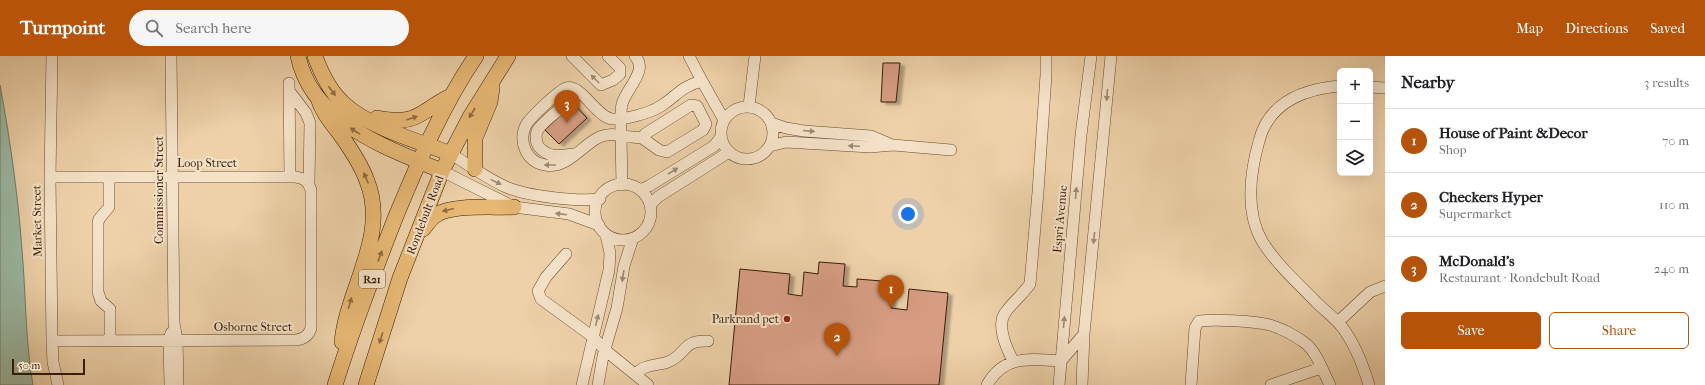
<!DOCTYPE html>
<html lang="en">
<head>
<meta charset="utf-8">
<style>
	:root { --surface:#fff; --page:#f6f6f6; --text:#202124; --muted:#757577; --line:#e0e0e0; --accent:#b45309 }
	body { margin:0; font-family:"IM FELL French Canon",serif; background:var(--page); color:var(--text) }
	.controls { position:absolute; right:12px; top:12px; display:grid; overflow:hidden; border-radius:6px; box-shadow:0 4px 16px #0002 }
	.controls button { width:36px; height:36px; display:grid; place-items:center; padding:0; border:0; border-bottom:1px solid var(--line); background:var(--surface); color:var(--text); font:20px sans-serif }
	.scale { position:absolute; left:12px; bottom:10px; width:73px; box-sizing:border-box; padding-left:4px; border:2px solid #391d06; border-top:0; font-size:11px; line-height:14px; white-space:nowrap; color:#391d06; -webkit-text-stroke:3px #f4e1c7; paint-order:stroke }
	.you { position:absolute; left:908px; top:158px; width:14px; height:14px; margin:-10px; border:3px solid #fff; border-radius:50%; background:#1a73e8; box-shadow:0 0 0 6px #1a73e833 }
	.badge { display:grid; place-items:center; width:26px; height:26px; border-radius:50%; background:var(--accent); color:#fff; font-size:13px; font-weight:700 }
	.pin { position:absolute; translate:-50% -33px; filter:drop-shadow(0 1px 2px #0008) }
	.pin::after { content:''; position:absolute; top:21px; width:14px; height:12px; background:inherit; clip-path:polygon(0 0,100% 0,50% 100%) }
	.list { margin:0; padding:0; list-style:none }
	h2 { display:flex; justify-content:space-between; align-items:center; height:52px; margin:0; padding:0 16px; font-size:17px }
	h2 small { font-size:13px; font-weight:400; color:var(--muted) }
	.list li { display:grid; grid-template-columns:26px 1fr auto; gap:12px; align-items:center; box-sizing:border-box; height:64px; padding:0 16px; border-top:1px solid var(--line) }
	.list b { display:block; font-size:15px; white-space:nowrap }
	.list p { margin:0; font-size:13px; white-space:nowrap; color:var(--muted) }
	.list em { font-size:13px; font-style:normal; color:var(--muted) }
	.actions { display:flex; gap:8px; padding:12px 16px }
	.actions a { flex:1; padding:9px 0; border:1px solid var(--accent); border-radius:6px; text-align:center; font-size:14px; color:var(--accent) }
	.actions .main { background:var(--accent); color:#fff }
	.icon { flex:none; width:22px; height:22px; fill:none; stroke:currentColor; stroke-width:2; stroke-linecap:round; stroke-linejoin:round }
	.map { position:relative; flex:none; width:1385px; height:329px; overflow:hidden }
	header { display:flex; align-items:center; gap:24px; box-sizing:border-box; height:56px; padding:0 20px; background:var(--accent); color:#fff }
	header strong { font-size:19px }
	nav { display:flex; gap:22px; margin-inline-start:auto; font-size:14px }
	.search { width:280px; height:36px; background:var(--page); display:flex; align-items:center; gap:10px; box-sizing:border-box; padding:0 14px; border-radius:22px; color:var(--muted); font-size:15px }
	main { display:flex }
	aside { flex:1; background:var(--surface) }
	.map>svg:first-child { display:block }
	.water { fill:#9ab8a4; stroke:#737a65 }
	.building { fill:#d79d83; stroke:#391d06; filter:url(#shadow) }
	.lines { fill:none; stroke-linecap:round; stroke-linejoin:round }
	.minor-casing { stroke:#664a2f; stroke-width:12 }
	.major-casing { stroke:#391d06; stroke-width:16 }
	.minor { stroke:#f4e1c7; stroke-width:11 }
	.major { stroke:#e7b874; stroke-width:15 }
	.oneway { fill:#a08970 }
	.oneway2 { fill:#906a3d }
	.poi-dot { fill:#8f2418; stroke:#f4e1c7; stroke-width:1.5 }
	.labels { text-anchor:middle; stroke-width:4; stroke-linejoin:round; paint-order:stroke }
	.shield { fill:#f4e1c7; stroke:#715840; stroke-width:1 }
	.shield-label { font-size:11px; font-weight:bold; fill:#391d06 }
	.street-label { font-size:12px; fill:#391d06; stroke:#f4e1c7 }
	.poi-label { font-size:12px; fill:#391d06; stroke:#f4e1c7; text-anchor:end }
</style>
</head>
<body>
<header>
<strong>Turnpoint</strong>
<div class="search"><svg class="icon" aria-label="search" viewBox="0 0 24 24"><circle cx="10" cy="10" r="6"/><path d="M15 15l6 6"/></svg>Search here</div>
<nav><a>Map</a><a>Directions</a><a>Saved</a></nav>
</header>
<main>
<div class="map">
<svg width="1385" height="329" viewBox="0 0 1385 329">
	<defs>
		<filter id="shadow"><feDropShadow dx="4.5" dy="2.5" stdDeviation="1" flood-color="#0004"/></filter>
	</defs>
	<rect width="100%" height="100%" fill="#eed1a9"/>
	<filter id="stains"><feTurbulence type="fractalNoise" baseFrequency=".005" numOctaves="4"/><feColorMatrix values="0 0 0 0 .2 0 0 0 0 .09 0 0 0 0 .02 0 0 0 .5 -.17"/></filter>
	<radialGradient id="worn" r=".72"><stop offset=".6" stop-color="#630" stop-opacity="0"/><stop offset="1" stop-color="#630" stop-opacity=".3"/></radialGradient>
	<path class="water" d="M0,29C11,88 19,147 23,207C26,248 26,289 33,329H0Z"/>
	<path class="building" d="M883,7H900L896,46H881Z
		M573,47L587,62L559,88L545,74Z
		M819,206L845,208L843,230L857,231V223L894,226L891,252L907,254L909,233L948,237L939,329H729L740,213L790,218L788,238L802,240L804,216L818,218Z"/>
	<g class="lines">
		<g class="minor-casing">
			<path id="minor" d="M52,0L50,121L52,285L53,306L58,329
				M171,0L174,267L177,284L178,329
				M572,0L601,29L613,24L620,18V12L608,0
				M635,0C649,14 626,33 622,48C620,57 621,70 621,80C617,79 612,78 608,79C587,80 571,114 545,109C526,106 518,85 526,69C530,62 559,34 566,32C581,27 596,61 612,63C625,64 650,57 661,50C678,39 680,31 702,25
				M689,0L702,25L724,64
				M289,27L290,121
				M1340,30C1304,33 1269,46 1259,85C1250,117 1245,155 1262,185C1276,208 1298,227 1316,246C1325,255 1335,262 1342,271C1355,288 1363,309 1369,329
				M1370,31L1385,32
				M290,36L306,57L310,67L309,127
				M749,50L755,0
				M721 77a26 26 0 1 1 52 0a26 26 0 1 1-52 0Z
				M771,67L786,72L804,75L871,80L890,88
				M770,90L786,86L870,91L893,89L951,94
				M451,98C469,109 486,122 506,131C527,140 577,146 600,143
				M573,98C559,100 549,102 539,91C535,85 535,76 540,71C549,60 568,47 580,37
				M442,115L514,151L569,158L599,169
				M50,121H295C304,122 308,125 311,134V272C309,279 304,283 296,284L52,285
				M109,121V151L99,163L98,167V236L101,245L110,253V284
				M595 156a28 28 0 1 1 56 0a28 28 0 1 1-56 0Z
				M622,129L621,80L642,82L659,94L667,96L703,74L706,68L697,50L691,49L645,78L642,82
				M640,134L649,130L714,90L721,81
				M650,149L658,141L729,96
				M566,198L546,221L538,235L541,243L593,281L605,294L648,329
				M1338,266L1370,236L1385,230
				M1013,305C1007,293 996,270 1005,257C1012,247 1023,238 1030,228L1038,136L1046,19V0
				M1061,305L1084,278
				M636,318C644,308 656,310 668,306C688,298 681,284 708,285
				M170,329L169,284L171,277
				M582,329L609,214L610,197L606,179
				M598,329L603,300L617,252L624,210L633,182
				M987,329C1004,298 1031,303 1061,305
				M1059,329L1081,79L1091,0
				M1082,329L1084,278L1111,0
				M1191,329L1195,272L1199,265C1216,263 1254,265 1270,269C1281,272 1296,280 1305,287C1317,296 1323,316 1330,329
				M1271,329L1321,312"/>
		</g>
		<g class="major-casing">
			<path id="major" d="M298,0C312,67 386,91 442,115
				M315,0C321,17 329,34 343,47C370,72 416,84 451,98
				M318,42C322,56 331,66 340,78C350,92 361,108 367,125C389,180 347,232 342,286
				M377,62C419,70 418,56 451,40
				M475,113V82L490,46L492,32
				M423,173C427,168 431,162 436,159C452,148 494,152 514,151
				M335,329C353,272 374,216 396,160C419,105 442,50 476,0
				M366,329L400,222L442,115L470,61L508,0"/>
		</g>
		<use href="#minor" class="minor"/>
		<use href="#major" class="major"/>
	</g>
	<defs><path id="oneway-solid" d="M-6-.8H1V-3.2L6.5 0L1 3.2V.8H-6Z"/></defs>
	<g class="oneway">
		<use href="#oneway-solid" transform="translate(595 23) rotate(-135)"/>
		<use href="#oneway-solid" transform="translate(1107 39) rotate(95)"/>
		<use href="#oneway-solid" transform="translate(809 75) rotate(5)"/>
		<use href="#oneway-solid" transform="translate(854 90) rotate(-177)"/>
		<use href="#oneway-solid" transform="translate(550 109) rotate(180)"/>
		<use href="#oneway-solid" transform="translate(673 115) rotate(-32)"/>
		<use href="#oneway-solid" transform="translate(496 126) rotate(26)"/>
		<use href="#oneway-solid" transform="translate(1076 137) rotate(-85)"/>
		<use href="#oneway-solid" transform="translate(561 158) rotate(-173)"/>
		<use href="#oneway-solid" transform="translate(1094 182) rotate(96)"/>
		<use href="#oneway-solid" transform="translate(623 220) rotate(99)"/>
		<use href="#oneway-solid" transform="translate(597 264) rotate(-77)"/>
		<use href="#oneway-solid" transform="translate(1064 266) rotate(-85)"/>
	</g>
	<g class="oneway2">
		<use href="#oneway-solid" transform="translate(332 35) rotate(53)"/>
		<use href="#oneway-solid" transform="translate(472 57) rotate(121)"/>
		<use href="#oneway-solid" transform="translate(412 62) rotate(-19)"/>
		<use href="#oneway-solid" transform="translate(355 75) rotate(-148)"/>
		<use href="#oneway-solid" transform="translate(366 122) rotate(-113)"/>
		<use href="#oneway-solid" transform="translate(448 154) rotate(166)"/>
		<use href="#oneway-solid" transform="translate(380 200) rotate(-70)"/>
		<use href="#oneway-solid" transform="translate(350 247) rotate(-74)"/>
		<use href="#oneway-solid" transform="translate(381 282) rotate(108)"/>
	</g>
	<circle class="poi-dot" cx="787" cy="263" r="4"/>
	<g class="labels">
		<rect class="shield" x="359" y="214" width="26" height="18" rx="3"/>
		<g class="shield-label">
			<text x="372" y="227">R21</text>
		</g>
		<g class="street-label">
			<text x="207" y="111">Loop Street</text>
			<text transform="translate(159 134) rotate(-90)" y="4">Commissioner Street</text>
			<text transform="translate(425 159) rotate(-69)" y="4">Rondebult Road</text>
			<text transform="translate(1060 163) rotate(-85)" y="4">Espri Avenue</text>
			<text transform="translate(37 165) rotate(-91)" y="4">Market Street</text>
			<text x="253" y="275">Osborne Street</text>
		</g>
		<g class="poi-label">
			<text x="779" y="267">Parkrand pet</text>
		</g>
	</g>
	<rect width="100%" height="100%" filter="url(#stains)"/>
	<rect width="100%" height="100%" fill="url(#worn)"/>
</svg>
<div class="controls">
<button>+</button>
<button>−</button>
<button><svg class="icon" aria-label="layers" viewBox="0 0 24 24"><path d="M12 4l9 5-9 5-9-5zM3 14l9 5 9-5"/></svg></button>
</div>
<div class="scale">50 m</div>
<div class="you"></div>
<div class="pin badge" style="left:891px;top:252px">1</div>
<div class="pin badge" style="left:837px;top:300px">2</div>
<div class="pin badge" style="left:567px;top:67px">3</div>
</div>
<aside>
<h2>Nearby<small>3 results</small></h2>
<ul class="list">
<li><span class="badge">1</span><div><b>House of Paint &amp;Decor</b><p>Shop</p></div><em>70 m</em></li>
<li><span class="badge">2</span><div><b>Checkers Hyper</b><p>Supermarket</p></div><em>110 m</em></li>
<li><span class="badge">3</span><div><b>McDonald's</b><p>Restaurant · Rondebult Road</p></div><em>240 m</em></li>
</ul>
<div class="actions"><a class="main">Save</a><a>Share</a></div>
</aside>
</main>
</body>
</html>
